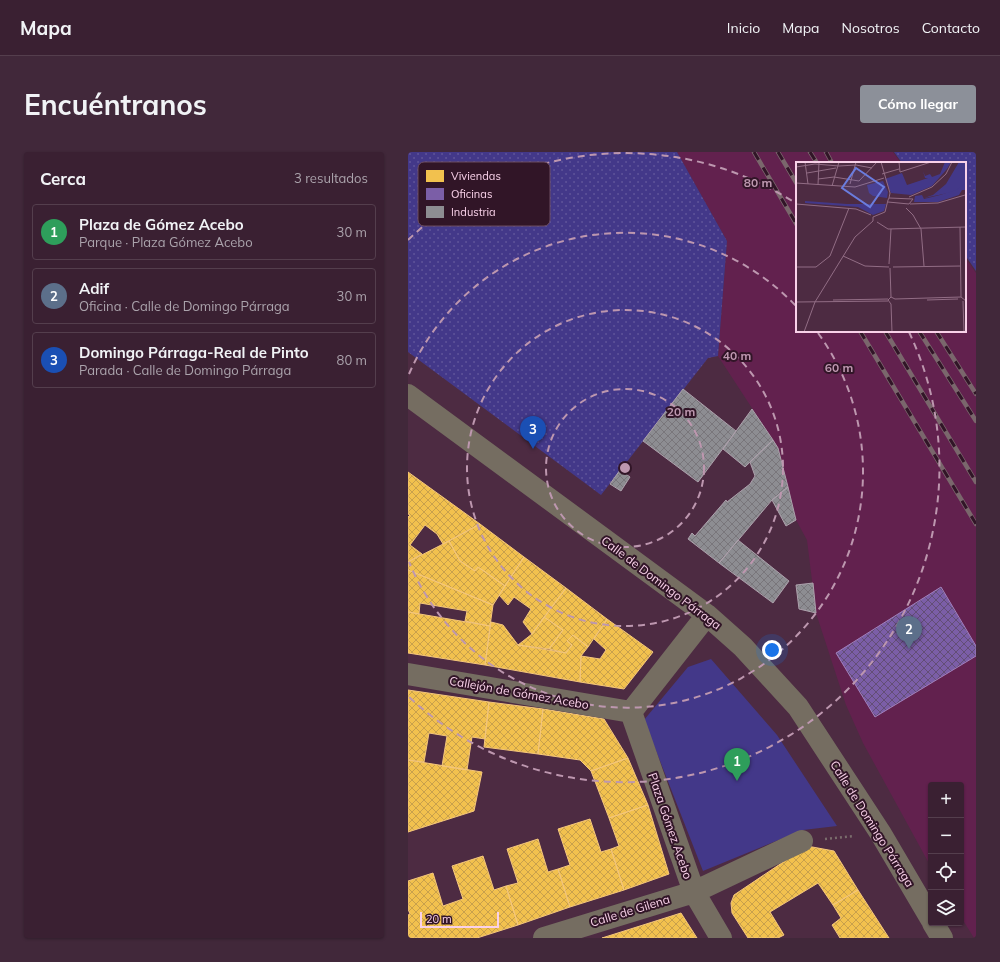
<!DOCTYPE html>
<html lang="es">
<head>
<meta charset="utf-8">
<style>
	:root { --surface:#3a2032; --page:#41283a; --text:#f1f3f6; --muted:#aba3ac; --line:#543e4d; --accent:#8c9099 }
	body { margin:0; font-family:Mulish,sans-serif; background:var(--page); color:var(--text) }
	.controls { position:absolute; right:12px; bottom:12px; display:grid; overflow:hidden; border-radius:4px; box-shadow:0 1px 3px #0004 }
	.controls button { width:36px; height:36px; display:grid; place-items:center; padding:0; border:0; border-bottom:1px solid var(--line); background:var(--surface); color:var(--text); font:20px sans-serif }
	.scale { position:absolute; left:12px; bottom:10px; width:79px; box-sizing:border-box; padding-left:4px; border:2px solid #f9d1e9; border-top:0; font-size:11px; line-height:14px; white-space:nowrap; color:#f9d1e9; -webkit-text-stroke:3px #311527; paint-order:stroke }
	.you { position:absolute; left:364px; top:498px; width:14px; height:14px; margin:-10px; border:3px solid #fff; border-radius:50%; background:#1a73e8; box-shadow:0 0 0 6px #1a73e833 }
	.badge { display:grid; place-items:center; width:26px; height:26px; border-radius:50%; background:var(--accent); color:#fff; font-size:13px; font-weight:700 }
	.pin { position:absolute; translate:-50% -33px; filter:drop-shadow(0 1px 2px #0008) }
	.pin::after { content:''; position:absolute; top:21px; width:14px; height:12px; background:inherit; clip-path:polygon(0 0,100% 0,50% 100%) }
	.list { margin:0; padding:0; list-style:none }
	h2 { display:flex; justify-content:space-between; align-items:center; height:52px; margin:0; padding:0 16px; font-size:17px }
	h2 small { font-size:13px; font-weight:400; color:var(--muted) }
	.list li { display:grid; grid-template-columns:26px 1fr auto; gap:12px; align-items:center; box-sizing:border-box; height:56px; margin:0 8px 8px; padding:0 8px; border:1px solid var(--line); border-radius:4px }
	.list b { display:block; font-size:15px; white-space:nowrap }
	.list p { margin:0; font-size:13px; white-space:nowrap; color:var(--muted) }
	.list em { font-size:13px; font-style:normal; color:var(--muted) }
	.icon { flex:none; width:22px; height:22px; fill:none; stroke:currentColor; stroke-width:2; stroke-linecap:round; stroke-linejoin:round }
	.map { position:relative; flex:none; width:568px; height:786px; overflow:hidden; border-radius:4px }
	header { display:flex; align-items:center; gap:24px; box-sizing:border-box; height:56px; padding:0 20px; background:var(--surface); border-bottom:1px solid var(--line) }
	header strong { font-size:19px }
	nav { display:flex; gap:22px; margin-inline-start:auto; font-size:14px }
	.intro { display:flex; align-items:center; justify-content:space-between; box-sizing:border-box; height:96px; padding:0 24px }
	h1 { margin:0; font-size:28px }
	.button { padding:10px 18px; border-radius:4px; background:var(--accent); color:#fff; font-size:14px; font-weight:700 }
	main { display:flex; gap:24px; padding:0 24px }
	aside { flex:1; background:var(--surface); border-radius:4px; box-shadow:0 1px 3px #0004 }
	.map>svg:first-child { display:block }
	.built { fill:#62214e }
	.grass { fill:url(#grass-dots) }
	.green { fill:#433889 }
	.homes { fill:url(#homes-cross-hatch); stroke:#f4c67c }
	.offices { fill:url(#offices-cross-hatch); stroke:#a180bb }
	.industry { fill:url(#industry-cross-hatch); stroke:#ada1ac }
	.lines { fill:none; stroke-linecap:round; stroke-linejoin:round }
	.path { stroke:#7a6d6c; stroke-width:2.5; stroke-dasharray:2 3; stroke-linecap:butt }
	.minor { stroke:#756d61; stroke-width:22 }
	.rail-casing { stroke:#7a676c; stroke-width:4.5 }
	.rail { stroke:#311527; stroke-width:3; stroke-dasharray:9; stroke-linecap:butt }
	.ring { fill:none; stroke:#bd97af; stroke-width:2; stroke-dasharray:7 5 }
	.labels { text-anchor:middle; stroke-width:4; stroke-linejoin:round; paint-order:stroke }
	.street-label { font-size:12px; fill:#f9d1e9; stroke:#311527 }
	.inset-road { fill:none; stroke:#926d85; stroke-width:1 }
	.view { fill:#6a7cde; fill-opacity:0.15; stroke:#6a7cde; stroke-width:2 }
	.inset-edge { fill:none; stroke:#f9d1e9; stroke-width:2 }
	.key { fill:#311527; stroke:#6d4d61; stroke-width:1 }
	.key-label { font-size:11px; fill:#f9d1e9 }
	.centre { fill:#bd97af; stroke:#311527; stroke-width:2 }
	.ring-label { font-size:12px; text-anchor:middle; font-weight:bold; fill:#bd97af; stroke:#311527; stroke-width:4; stroke-linejoin:round; paint-order:stroke }
</style>
</head>
<body>
<header>
<strong>Mapa</strong>
<nav><a>Inicio</a><a>Mapa</a><a>Nosotros</a><a>Contacto</a></nav>
</header>
<div class="intro"><h1>Encuéntranos</h1><a class="button">Cómo llegar</a></div>
<main>
<aside>
<h2>Cerca<small>3 resultados</small></h2>
<ul class="list">
<li><span class="badge" style="background:#2e9e5b">1</span><div><b>Plaza de Gómez Acebo</b><p>Parque · Plaza Gómez Acebo</p></div><em>30 m</em></li>
<li><span class="badge" style="background:#5c6f8a">2</span><div><b>Adif</b><p>Oficina · Calle de Domingo Párraga</p></div><em>30 m</em></li>
<li><span class="badge" style="background:#1a4fb4">3</span><div><b>Domingo Párraga-Real de Pinto</b><p>Parada · Calle de Domingo Párraga</p></div><em>80 m</em></li>
</ul>
</aside>
<div class="map">
<svg width="568" height="786" viewBox="0 0 568 786">
	<defs>
		<pattern id="grass-dots" width="8" height="8" patternUnits="userSpaceOnUse"><rect width="8" height="8" fill="#433889"/><path d="M2 2h.1M6 6h.1" fill="none" stroke="#5f549a" stroke-width="1.8" stroke-linecap="round"/></pattern>
		<pattern id="homes-cross-hatch" width="8" height="8" patternUnits="userSpaceOnUse"><rect width="8" height="8" fill="#f2c14e"/><path d="M0 0l8 8M0 8l8-8" fill="none" stroke="#c8a04c"/></pattern>
		<pattern id="offices-cross-hatch" width="8" height="8" patternUnits="userSpaceOnUse"><rect width="8" height="8" fill="#7b5ea7"/><path d="M0 0l8 8M0 8l8-8" fill="none" stroke="#634e76"/></pattern>
		<pattern id="industry-cross-hatch" width="8" height="8" patternUnits="userSpaceOnUse"><rect width="8" height="8" fill="#8d8d92"/><path d="M0 0l8 8M0 8l8-8" fill="none" stroke="#79767b"/></pattern>
	</defs>
	<rect width="100%" height="100%" fill="#4d2b42"/>
	<path class="built" d="M269,0H485L493,11H389V179H557V105L568,121V786H566L553,765V633H523V715L455,591L438,553L408,461L399,388L388,368L370,296L310,204L319,89Z"/>
	<path class="grass" d="M0,0H269L319,89L310,204L300,206L193,343L0,200Z
		M486,0H568V119L557,103V11H494Z"/>
	<path class="green" d="M303,507L369,583L429,674L395,678L295,719L236,568L280,515Z"/>
	<path class="homes" d="M0,320L72,372L35,392L29,382L17,373L2,393L14,402L0,410V365L2,363L0,362Z
		M72,372L116,405L97,434L70,415L67,419L52,409L41,389Z
		M41,389L52,409L67,419L70,415L97,434L85,453L0,418V410Z
		M116,405L158,436L124,482L115,470L123,457L106,445L100,453L91,443Z
		M0,418L85,453L82,474L57,469L59,459L12,451L11,462L0,460Z
		M158,436L199,467L180,495L165,483L159,489L164,493L158,501L141,497L155,478L136,465Z
		M0,460L82,474L77,513L0,501Z
		M136,465L155,478L141,497L110,493L124,482Z
		M199,467L245,500L216,537L172,530L173,504L192,507L198,498L186,487Z
		M83,470L95,473L110,493L158,501L164,493L159,489L165,483L180,495L173,504L172,530L77,513Z
		M0,538L81,550L77,587L64,585L59,618L34,614L39,584L21,581L16,610L0,608Z
		M81,550L135,557L130,602L76,595Z
		M135,557L196,567L220,606L183,619L172,608L130,602Z
		M220,606L240,653L201,666L183,619Z
		M0,608L74,620L66,659L0,680Z
		M240,653L261,722L216,738L203,697L211,694L201,666Z
		M182,667L193,700L203,697L216,738L162,755L150,717L162,713L150,677Z
		M130,687L140,720L150,717L162,755L110,773L98,734L110,731L99,697Z
		M399,694L426,699L450,738L425,753L410,731L362,760L376,783L370,786H340L324,761L323,751L326,743Z
		M75,704L86,738L98,734L110,773L69,786H0V763L2,762L0,757V729L25,721L35,754L55,747L44,714Z
		M450,738L481,786H432L424,773L433,766L425,753Z
		M273,761L289,786H194Z"/>
	<path class="offices" d="M533,435L568,494V504L467,565L428,501Z"/>
	<path class="industry" d="M275,237L328,279L290,330L235,289Z
		M344,257L365,288L337,315L315,297Z
		M365,288L370,296L380,335L364,348L311,411L280,387L284,381L287,384L318,348L319,350L342,332L347,324L342,310Z
		M212,318L222,325L213,339L202,332Z
		M380,335L388,368L378,374L364,348Z
		M330,388L381,429L365,451L311,411Z
		M405,431L408,461L391,457L388,433Z"/>
	<g class="lines">
		<path class="path" d="M417,687L446,684"/>
		<path class="minor" d="M0,243L299,463L335,495L390,555L473,682L523,767
			M0,522L223,560
			M223,560L286,740L313,786
			M223,560L299,463
			M525,771L534,786
			M136,786L286,740L394,689"/>
		<g class="rail-casing">
			<path id="rail" d="M346,0L389,73
				M370,0L389,32
				M402,0L409,11
				M418,0L424,11
				M452,179L568,372
				M477,179L568,330
				M511,179L568,269
				M528,179L568,242"/>
		</g>
		<use href="#rail" class="rail"/>
	</g>
	<g class="ring">
		<circle cx="217" cy="316" r="79"/>
		<circle cx="217" cy="316" r="158"/>
		<path d="M1 222A236 236 0 0 1 388 154M410 181A236 236 0 1 1 1 410"/>
		<path d="M0 88A315 315 0 0 1 389 52M501 180A315 315 0 0 1 0 544"/>
	</g>
	<g class="labels">
		<g class="street-label">
			<text transform="translate(253 431) rotate(37)" y="4">Calle de Domingo Párraga</text>
			<text transform="translate(111 541) rotate(10)" y="4">Callejón de Gómez Acebo</text>
			<text transform="translate(464 672) rotate(58)" y="4">Calle de Domingo Párraga</text>
			<text transform="translate(262 674) rotate(71)" y="4">Plaza Gómez Acebo</text>
			<text transform="translate(222 759) rotate(-17)" y="4">Calle de Gilena</text>
		</g>
	</g>
	<g transform="translate(388 10)">
		<rect width="170" height="170" fill="#4d2b42"/>
		<path d="M163,0H170V25L162,29L128,36L137,33L150,22ZM87,19L92,30L91,36L77,34L73,31L71,23ZM9,39L51,42H90L88,49L77,53L62,45L9,41Z" fill="#433889"/>
		<path d="M149,0H155L151,7L136,24L115,33L95,31L89,17L106,11L111,23L132,16H129L127,9L129,14L134,12L136,15L144,12ZM170,21V28H166L163,33L142,40H118L119,34L126,33L128,37L144,33L160,28Z" fill="#433889"/>
		<path class="inset-road" d="M9,0L12,22M85,0L94,31L93,36M103,0L104,10L135,0M0,5L19,2L43,4L60,3L76,6M11,11L40,6M86,12L103,7M22,17L38,15L63,19M63,19L81,0M0,21L59,25L88,16M54,22L60,0M22,23L23,0M36,24L43,0M113,35L136,25L150,12L156,0M0,42L60,47L75,53M114,42L142,41L169,33M110,46L117,53L125,67L128,104M81,60L92,67L170,65M164,65L165,135L170,139M47,94L69,104L93,105M93,102L95,67M0,105H20L34,94L53,46M97,105L165,104M94,106L95,135M37,138L92,137M131,138L162,137M167,139L168,170M0,140L92,139M95,142L92,138L95,135L99,137L165,135M95,142L96,170M8,170L19,140L59,75L77,59V55L89,50L92,38L93,36L117,37L113,42L92,40"/>
		<path class="view" d="M60,6L88,25L74,45L46,26Z"/>
		<rect width="170" height="170" class="inset-edge"/>
	</g>
	<rect x="10" y="10" width="132" height="64" rx="6" class="key"/>
	<rect x="18" y="18" width="18" height="12" fill="#f2c14e"/>
	<rect x="18" y="36" width="18" height="12" fill="#7b5ea7"/>
	<rect x="18" y="54" width="18" height="12" fill="#8d8d92"/>
	<g class="key-label">
		<text x="43" y="28">Viviendas</text>
		<text x="43" y="46">Oficinas</text>
		<text x="43" y="64">Industria</text>
	</g>
	<circle cx="217" cy="316" r="6" class="centre"/>
	<g class="ring-label">
		<text x="350" y="35">80 m</text>
		<text x="329" y="208">40 m</text>
		<text x="431" y="220">60 m</text>
		<text x="273" y="264">20 m</text>
	</g>
</svg>
<div class="controls">
<button>+</button>
<button>−</button>
<button><svg class="icon" aria-label="locate" viewBox="0 0 24 24"><circle cx="12" cy="12" r="6"/><path d="M12 2v4M12 18v4M2 12h4M18 12h4"/></svg></button>
<button><svg class="icon" aria-label="layers" viewBox="0 0 24 24"><path d="M12 4l9 5-9 5-9-5zM3 14l9 5 9-5"/></svg></button>
</div>
<div class="scale">20 m</div>
<div class="you"></div>
<div class="pin badge" style="left:329px;top:629px;background:#2e9e5b">1</div>
<div class="pin badge" style="left:501px;top:497px;background:#5c6f8a">2</div>
<div class="pin badge" style="left:125px;top:297px;background:#1a4fb4">3</div>
</div>
</main>
</body>
</html>
